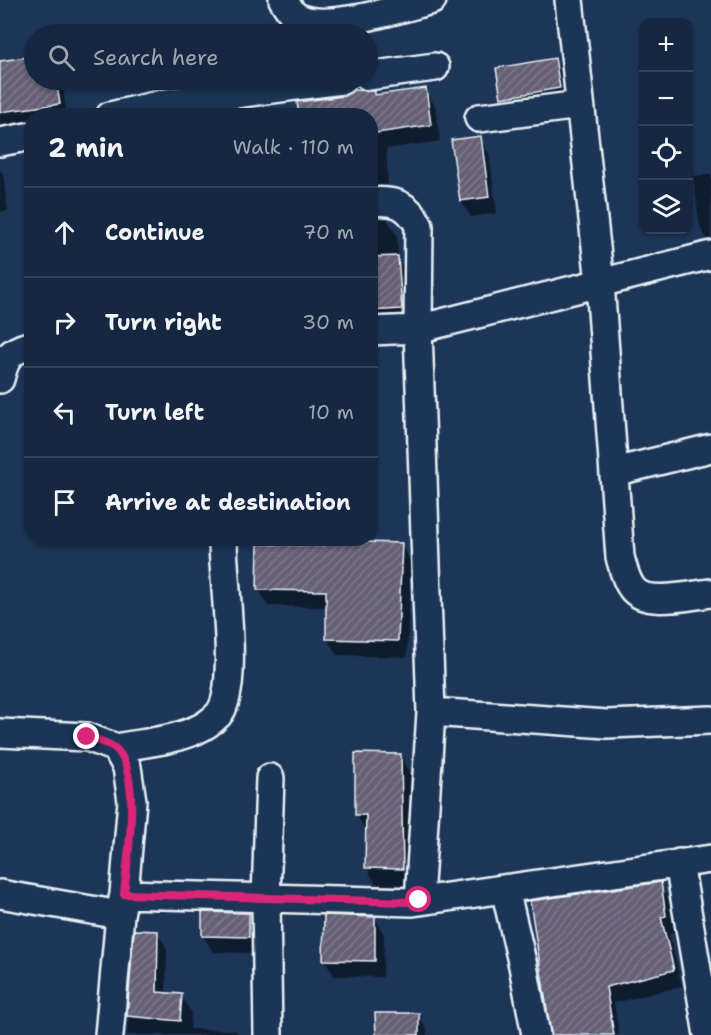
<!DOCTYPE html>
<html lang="en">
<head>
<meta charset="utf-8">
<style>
	:root { --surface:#162841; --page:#1f3048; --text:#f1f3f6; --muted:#9ea6b1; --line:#35445a }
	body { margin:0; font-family:"Shantell Sans",sans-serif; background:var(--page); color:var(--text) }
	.controls { position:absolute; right:18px; top:18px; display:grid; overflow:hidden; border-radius:12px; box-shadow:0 2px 4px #0004 }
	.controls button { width:54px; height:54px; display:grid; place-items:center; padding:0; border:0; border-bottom:2px solid var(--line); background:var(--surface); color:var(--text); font:30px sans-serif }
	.stop { position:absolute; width:18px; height:18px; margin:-14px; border:4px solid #db2777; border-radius:50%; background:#fff }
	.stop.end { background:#db2777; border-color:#fff; box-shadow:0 2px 6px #0008 }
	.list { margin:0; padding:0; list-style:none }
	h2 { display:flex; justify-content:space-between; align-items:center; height:78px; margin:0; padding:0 24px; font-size:26px }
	h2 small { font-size:20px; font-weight:400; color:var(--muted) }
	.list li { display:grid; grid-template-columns:39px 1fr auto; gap:18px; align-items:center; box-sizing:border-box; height:90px; padding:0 24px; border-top:2px solid var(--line) }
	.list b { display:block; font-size:22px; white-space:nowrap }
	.list em { font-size:20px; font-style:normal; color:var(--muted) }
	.icon { flex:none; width:33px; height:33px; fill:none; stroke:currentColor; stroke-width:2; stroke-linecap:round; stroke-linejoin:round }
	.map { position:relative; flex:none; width:711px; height:1035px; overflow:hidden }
	.search { position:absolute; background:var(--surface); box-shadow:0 2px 4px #0004; left:24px; top:24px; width:354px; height:66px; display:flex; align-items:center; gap:15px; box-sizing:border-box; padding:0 21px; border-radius:33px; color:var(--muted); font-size:22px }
	.panel { position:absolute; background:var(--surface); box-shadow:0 2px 4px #0004; left:24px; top:108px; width:354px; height:438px; border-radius:24px }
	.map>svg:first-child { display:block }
	.shadow { fill:#0007 }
	.building { fill:url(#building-hatch); stroke:#e8f1f8; stroke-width:1.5 }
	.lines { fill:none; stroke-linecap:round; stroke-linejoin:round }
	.minor-casing { stroke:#e8f1f8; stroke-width:32 }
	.minor { stroke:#1d3557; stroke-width:27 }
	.route { stroke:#db2777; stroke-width:8 }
</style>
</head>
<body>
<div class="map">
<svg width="711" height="1035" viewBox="0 0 711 1035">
	<defs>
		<pattern id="building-hatch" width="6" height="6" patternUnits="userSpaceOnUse" patternTransform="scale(1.5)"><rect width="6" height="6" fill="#666176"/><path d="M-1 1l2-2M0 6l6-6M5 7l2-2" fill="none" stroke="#7c788a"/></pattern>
	</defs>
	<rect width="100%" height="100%" fill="#1d3557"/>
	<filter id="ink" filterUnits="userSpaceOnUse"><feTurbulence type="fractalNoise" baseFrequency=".0167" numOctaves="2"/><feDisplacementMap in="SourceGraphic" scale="12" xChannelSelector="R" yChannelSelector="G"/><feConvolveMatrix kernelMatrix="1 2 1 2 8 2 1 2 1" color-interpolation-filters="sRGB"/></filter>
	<g filter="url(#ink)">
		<path class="shadow" d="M34,58V80H62L67,116H32V126L0,130V63Z
			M554,59L564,76L569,104L512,114L503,98L498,69Z
			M425,90L435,106L440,141L386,149L389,202L370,206V116L374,92L377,97Z
			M480,138L489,154L497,213L471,217L461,201Z
			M0,170L3,174L8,211L0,212Z
			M711,174V243H709L700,227L693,176Z
			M370,218L387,219L397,236L398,258L407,274L410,325L370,329Z
			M401,544L411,561L407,657L337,655L327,639L328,607L268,606L259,590L325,547Z
			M400,755L410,772L412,885L376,884L366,867V831L356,814Z
			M660,884L669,900L675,933L669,934L682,986L614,1003L619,1035H552Z
			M248,915L258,931L257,953L213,952L203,936Z
			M375,918L384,935L383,977L334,976L325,960Z
			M136,932L157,933L167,949L166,994L181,996L191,1012L190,1029L235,1030L238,1035H127Z
			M418,1015L427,1030V1035H377Z"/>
		<path class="building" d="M34,56V80H56L60,104L0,112V61Z
			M555,58L560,88L501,98L496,68Z
			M426,88L431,125L370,134V116H299L297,102L344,96L354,90L375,91V95Z
			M481,136L489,197L460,201L451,140Z
			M398,256L402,309L370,311V257Z
			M323,541L402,543L398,641L326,639V591L257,590L258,544L323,546Z
			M355,753L401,754L403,869L365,868L366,815H355Z
			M661,882L666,916L661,917L674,970L606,987L614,1035H551L530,901Z
			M202,912L249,913V937L202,936Z
			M324,915L375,917V961L323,960Z
			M134,930L158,931L157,992L182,994L180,1021L127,1016Z
			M375,1013H419V1035H376Z"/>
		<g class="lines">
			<g class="minor-casing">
				<path id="minor" d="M283,0C286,4 290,11 294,15C320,35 401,8 432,0
					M569,0L600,283L711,255
					M368,76L435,67
					M110,116L167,103L342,80
					M479,118L580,105
					M0,142L32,136
					M370,202C395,200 408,204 419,226L418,329L600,283L620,557C623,567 625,579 632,588C645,607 691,595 711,593
					M370,331L418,329L431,712L419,900
					M0,379C6,356 9,351 32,345
					M614,472L711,448
					M431,712L607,724L711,720
					M0,733L87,737L116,748L127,767L132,801L124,894L120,915L109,1035
					M116,748C142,743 171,741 196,730C203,727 213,720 218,715C241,690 222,575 223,538
					M679,863L708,1035
					M505,889L523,966L536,1035
					M0,894L120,915
					M124,894L413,902L711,859
					M268,1035L266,899L270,778"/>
			</g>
			<use href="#minor" class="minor"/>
		</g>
	</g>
	<g class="lines" filter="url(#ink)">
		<path class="route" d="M87,737C96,740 111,743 117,750C142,777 127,858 124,894L413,902L419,900"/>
	</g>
</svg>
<div class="controls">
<button>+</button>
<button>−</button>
<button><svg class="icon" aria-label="locate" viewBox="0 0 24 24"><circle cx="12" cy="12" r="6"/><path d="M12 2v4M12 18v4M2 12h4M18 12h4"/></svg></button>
<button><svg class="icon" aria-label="layers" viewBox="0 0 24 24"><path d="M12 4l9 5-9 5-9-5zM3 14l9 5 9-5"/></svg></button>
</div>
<div class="stop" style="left:419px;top:900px"></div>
<div class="stop end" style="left:87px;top:737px"></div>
<div class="search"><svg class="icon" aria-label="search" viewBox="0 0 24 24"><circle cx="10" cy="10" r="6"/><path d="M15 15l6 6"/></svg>Search here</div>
<section class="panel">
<h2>2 min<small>Walk · 110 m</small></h2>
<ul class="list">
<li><svg class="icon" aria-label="ahead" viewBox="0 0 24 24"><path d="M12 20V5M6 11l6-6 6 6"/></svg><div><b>Continue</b></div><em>70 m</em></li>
<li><svg class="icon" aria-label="right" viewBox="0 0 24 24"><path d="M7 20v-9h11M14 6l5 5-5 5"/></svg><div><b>Turn right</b></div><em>30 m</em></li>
<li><svg class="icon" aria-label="left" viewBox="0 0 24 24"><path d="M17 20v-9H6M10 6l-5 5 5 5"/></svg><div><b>Turn left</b></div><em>10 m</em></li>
<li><svg class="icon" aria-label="arrive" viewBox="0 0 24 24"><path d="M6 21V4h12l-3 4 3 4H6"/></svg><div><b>Arrive at destination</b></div></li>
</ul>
</section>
</div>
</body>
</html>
